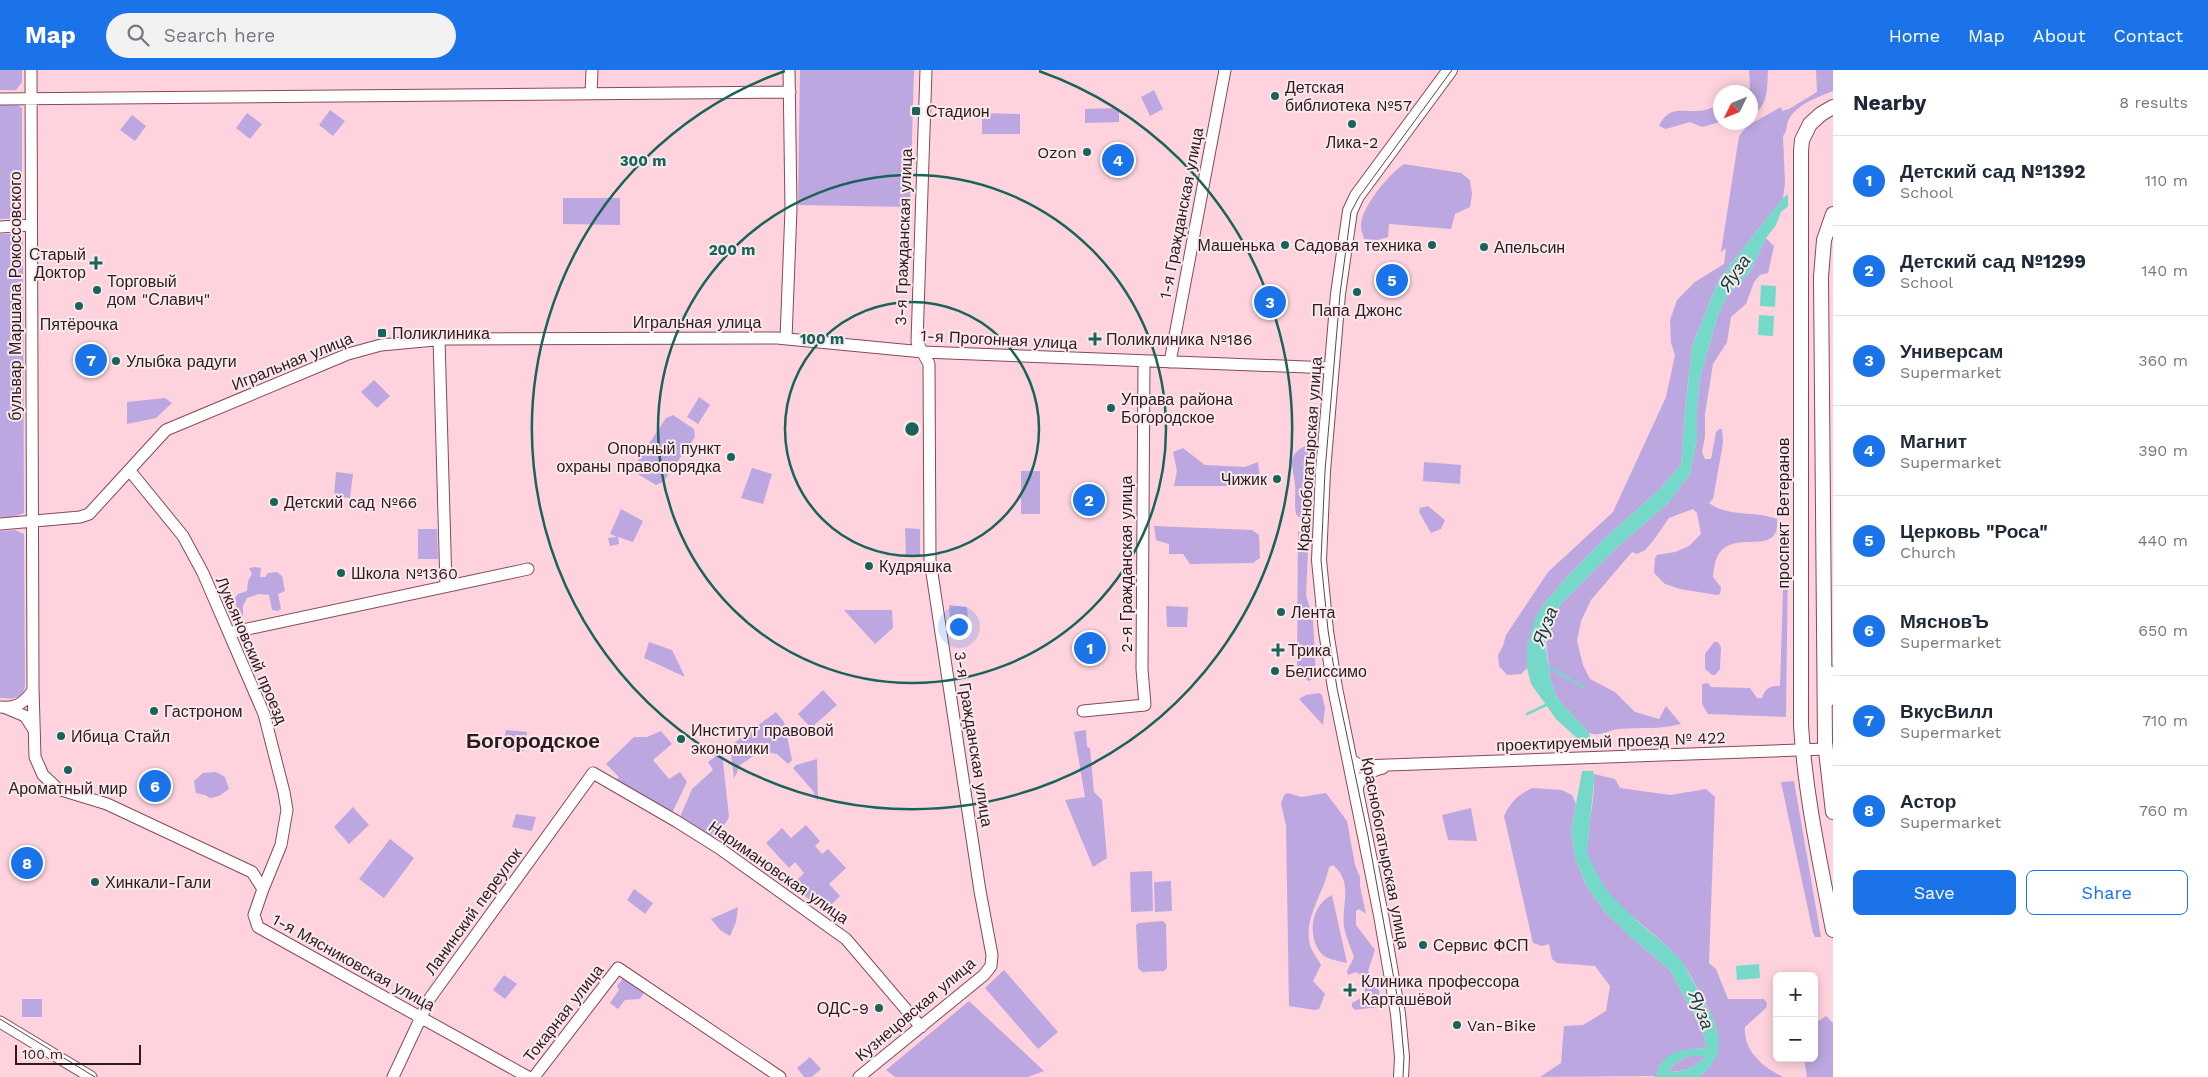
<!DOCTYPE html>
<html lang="en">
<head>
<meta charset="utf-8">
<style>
	:root { --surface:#fff; --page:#f2f2f3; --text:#1f2937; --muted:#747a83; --line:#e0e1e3; --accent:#1a73e8 }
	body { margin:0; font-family:"Work Sans",sans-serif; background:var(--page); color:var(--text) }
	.controls { position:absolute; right:15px; bottom:15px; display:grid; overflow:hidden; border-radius:8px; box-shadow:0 2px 12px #0003 }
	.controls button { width:45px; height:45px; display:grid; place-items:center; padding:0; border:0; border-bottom:1px solid var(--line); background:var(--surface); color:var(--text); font:25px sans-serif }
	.compass { position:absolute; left:1713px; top:15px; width:45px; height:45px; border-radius:50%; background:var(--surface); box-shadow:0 2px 12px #0003; rotate:227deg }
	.scale { position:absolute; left:15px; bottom:12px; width:126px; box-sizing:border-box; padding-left:5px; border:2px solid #321920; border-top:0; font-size:14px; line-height:18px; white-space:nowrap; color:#321920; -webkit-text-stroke:4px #f7e9ec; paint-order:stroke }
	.you { position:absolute; left:958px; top:556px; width:18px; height:18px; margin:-12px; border:4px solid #fff; border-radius:50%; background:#1a73e8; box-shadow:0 0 0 8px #1a73e833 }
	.badge { display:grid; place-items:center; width:32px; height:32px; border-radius:50%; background:var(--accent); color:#fff; font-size:16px; font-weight:700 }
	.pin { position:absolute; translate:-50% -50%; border:2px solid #fff; box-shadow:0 1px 5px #0006 }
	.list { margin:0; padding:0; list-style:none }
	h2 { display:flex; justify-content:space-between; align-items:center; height:65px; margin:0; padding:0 20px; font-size:21px }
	h2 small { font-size:16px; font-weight:400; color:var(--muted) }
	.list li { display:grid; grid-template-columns:32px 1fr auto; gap:15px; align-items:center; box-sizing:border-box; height:90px; padding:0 20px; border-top:1px solid var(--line) }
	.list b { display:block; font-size:19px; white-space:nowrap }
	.list p { margin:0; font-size:16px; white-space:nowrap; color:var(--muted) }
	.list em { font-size:16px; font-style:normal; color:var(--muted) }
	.actions { display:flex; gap:10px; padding:15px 20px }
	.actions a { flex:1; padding:11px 0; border:1px solid var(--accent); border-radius:8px; text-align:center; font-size:18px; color:var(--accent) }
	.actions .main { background:var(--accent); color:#fff }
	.icon { flex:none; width:28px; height:28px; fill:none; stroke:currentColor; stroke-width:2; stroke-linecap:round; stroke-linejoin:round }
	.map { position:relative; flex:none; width:1833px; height:1007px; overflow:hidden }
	header { display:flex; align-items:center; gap:30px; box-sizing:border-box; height:70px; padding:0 25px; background:var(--accent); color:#fff }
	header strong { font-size:24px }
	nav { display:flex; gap:28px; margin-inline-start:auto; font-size:18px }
	.search { width:350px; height:45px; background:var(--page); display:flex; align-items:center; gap:12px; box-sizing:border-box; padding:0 18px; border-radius:28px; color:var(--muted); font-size:19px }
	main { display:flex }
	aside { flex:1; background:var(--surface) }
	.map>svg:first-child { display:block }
	.green { fill:#bda7e0 }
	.water { fill:#75d9c9; fill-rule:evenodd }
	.pier { fill:#fed3dd }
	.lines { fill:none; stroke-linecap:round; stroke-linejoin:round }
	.stream { stroke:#75d9c9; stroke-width:2.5 }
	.minor-casing { stroke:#85495b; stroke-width:13 }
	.major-casing { stroke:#85495b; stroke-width:16 }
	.minor { stroke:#fff; stroke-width:11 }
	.major { stroke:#fff; stroke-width:14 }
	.tram { stroke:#61444b; stroke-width:1 }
	.ring { fill:none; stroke:#1a635a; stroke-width:2.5 }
	.poi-dot { fill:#1a635a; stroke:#f7e9ec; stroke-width:2 }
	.labels { text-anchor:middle; stroke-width:4; stroke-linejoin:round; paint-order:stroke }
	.poi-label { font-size:16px; fill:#321920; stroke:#f7e9ec; text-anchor:start }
	.street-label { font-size:16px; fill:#321920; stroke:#f7e9ec }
	.water-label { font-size:18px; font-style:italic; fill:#12403a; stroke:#f7e9ec }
	.district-label { font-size:21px; font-weight:bold; fill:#321920; stroke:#f7e9ec }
	.centre { fill:#1a635a; stroke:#f7e9ec; stroke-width:2.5 }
	.ring-label { font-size:15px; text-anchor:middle; font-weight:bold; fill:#1a635a; stroke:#f7e9ec; stroke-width:4; stroke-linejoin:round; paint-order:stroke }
</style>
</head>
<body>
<header>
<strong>Map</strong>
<div class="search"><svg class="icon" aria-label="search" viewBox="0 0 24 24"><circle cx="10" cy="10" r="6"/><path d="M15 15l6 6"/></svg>Search here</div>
<nav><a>Home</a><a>Map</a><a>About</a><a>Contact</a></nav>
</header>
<main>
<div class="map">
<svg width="1833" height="1007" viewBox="0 0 1833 1007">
	<rect width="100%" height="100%" fill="#fed3dd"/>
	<path class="green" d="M0,0H22V12L16,20H0Z
		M800,0H914L910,137L798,135Z
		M1749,0H1768C1767,15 1769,39 1751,44L1750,22H1747L1750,18Z
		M1816,0H1833V21C1818,27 1795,35 1788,51C1786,57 1787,62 1783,66L1785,113L1783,128L1719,209L1692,276L1685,340L1681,394L1662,417L1606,467L1567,507L1543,535L1527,576V598L1521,604L1507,605L1499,596L1498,585L1503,576L1506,565L1548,502L1613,442L1666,327L1675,285L1671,273L1670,250L1677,230L1695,212L1724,194L1726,178L1721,182L1739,66L1747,56L1781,37L1782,41L1789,39L1817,22Z
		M1154,20L1163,39L1150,46L1141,27Z
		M0,33H15L22,38V146L19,148L0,149Z
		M1720,35V52L1702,57L1690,52L1666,59L1659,56C1669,33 1686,44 1705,40C1710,39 1715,36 1720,35Z
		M1119,38V52L1085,53V39Z
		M330,40L345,51L333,66L319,55Z
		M247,43L262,54L250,69L236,58Z
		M982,43L1020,44V64H982Z
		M132,45L146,56L135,71L120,60Z
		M1404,94L1461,103L1470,110L1472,124L1470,137L1455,144L1451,159L1389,154L1388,167L1378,170L1364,169C1363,165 1361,161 1361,157C1360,138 1389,104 1404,94Z
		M563,128H620V155L563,154Z
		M0,164H20L23,167L24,443L13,447H0Z
		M1766,168L1774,176L1768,203L1760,205L1754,212L1746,234L1731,247L1727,272L1713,294L1705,344V367L1702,382L1705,389H1711L1716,362L1719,359H1722L1723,373L1713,429L1709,433C1729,448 1755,440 1777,449C1780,487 1740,461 1721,481C1715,487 1714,498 1713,507L1721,517L1720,524L1717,525L1680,519L1665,514L1654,503L1655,488L1657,485L1675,482L1689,476L1701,464L1697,443L1693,439L1669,448L1653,471L1645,480L1637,484L1632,482L1591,530L1581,551L1577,571L1583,595L1590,609L1615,622L1635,642L1659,649L1666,636L1681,654C1658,660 1642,657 1619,659C1607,660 1601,667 1589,663L1557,628L1550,608L1546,570L1550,549L1560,535L1615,479L1668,433L1690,404L1697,369V339L1700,308L1718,245L1728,225L1750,202Z
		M374,310L390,326L377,338L361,322Z
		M699,327L710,335L698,354L687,347Z
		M165,328L172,333L156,348L127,354V332Z
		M673,345L694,359L695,367L663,412L656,415L636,403V393L666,348Z
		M1307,375L1310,378C1309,386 1305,397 1306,405C1306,418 1314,441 1302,450L1296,444C1294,434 1296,426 1295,416C1294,397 1284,386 1307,375Z
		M1183,378L1205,395L1245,397L1258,392L1261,416H1174L1177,401L1173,382Z
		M1424,392L1461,395L1460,414L1423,411Z
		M752,398L772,404L763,434L741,428Z
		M1021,401H1040V444H1021Z
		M336,402L353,404L350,428L334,426Z
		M1428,436L1445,450L1441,459L1431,463L1419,442L1420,438Z
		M621,439L643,451L633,472L618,467L619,474L610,476L608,468L617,467L610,464Z
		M1154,456L1252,460L1259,465L1260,488L1253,493L1190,494L1183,484H1169V474L1156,470Z
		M905,458L920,459V487H906Z
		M418,459H437L438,489H418Z
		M15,460L24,464L25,616C23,630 12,629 0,628V461Z
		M1298,461L1306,468L1308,481L1306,525L1313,549L1316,607L1309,611L1297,604Z
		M1784,488H1788L1786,647L1708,644L1702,634V614L1708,613L1711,617L1750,618L1757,628H1762C1766,617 1770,616 1780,616Z
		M255,497L261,498L260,507H265L268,503L277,502L282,506L285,521L278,524L281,539L278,541L272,540L269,525L259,524L247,528L243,536V549L238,547L235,528L238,524L247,521L248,511L252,504L249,498Z
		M949,535L967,537L969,565L951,564Z
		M1166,536L1188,537L1187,557H1167Z
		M844,540H892L893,558L875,574Z
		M649,572L672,580L685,607L644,588Z
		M1714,572H1718L1721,577L1720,599L1715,605H1712L1705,599V584Z
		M823,620L837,635L811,658L798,644Z
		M1319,623L1322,625L1325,638L1323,655L1299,629L1306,625Z
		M776,642L784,652L792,690L788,694L777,684L761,681L740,695L734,709L730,676Z
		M506,660L527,662L524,681L502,679Z
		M1086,660L1087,677L1090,678L1094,722L1102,730L1107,788L1093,797L1065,730L1085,727L1074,662Z
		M661,661L672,674L653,690L669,709L680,702L687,712L672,743L616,710L619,707L606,694L634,667H647Z
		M722,682L729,747L716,769L680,747L692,719L713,700L708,692Z
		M817,689L818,732L813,721L793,698L796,695Z
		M216,702L225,707L229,719L219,726L210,728L205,725L196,723L194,711L203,703Z
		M1594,704L1615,709L1620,718L1670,725L1706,719L1715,727L1709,893L1716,899L1728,929H1764L1767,933L1766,938L1745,957C1743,981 1763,997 1783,1007H1699C1731,980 1717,954 1700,923C1694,912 1688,900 1681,891C1651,855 1599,832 1587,783C1586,778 1588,770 1589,764C1590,745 1595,724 1594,704Z
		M1794,711L1821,867H1815L1813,863L1781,712Z
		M1532,718L1562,720L1572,725L1576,734L1571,761L1575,788L1586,815L1604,841L1633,869L1669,899L1703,961L1706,978L1694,979L1660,995L1656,1006L1540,1007L1561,993L1564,956L1583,955L1606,941L1610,916L1595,896L1557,893L1552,889L1549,874L1542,876L1533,873L1504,746C1511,731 1518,725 1532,718Z
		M1288,723L1301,727L1326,723L1347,751L1355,795L1360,807V816L1366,844L1359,839L1356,841V855L1375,880L1368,901C1377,913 1383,922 1378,937L1355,940L1352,937V933L1363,927C1366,917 1367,907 1356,902L1348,905L1347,901L1354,887C1351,878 1346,867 1344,857C1341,834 1354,813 1333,795L1329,797C1325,821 1303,848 1310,875C1312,882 1318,889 1321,895L1313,911L1325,924L1319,939L1315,940L1289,936L1286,755L1281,734L1284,725Z
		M353,737L369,755L349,774L334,757Z
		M1471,738L1477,771L1448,770L1442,745Z
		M516,744L536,747L532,761L512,757Z
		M806,755L820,771L815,776L822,784L828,779L846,798L829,814L840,826L825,841L791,816L804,803L795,792L789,798L766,773L782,758L791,768Z
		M390,769L414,788L384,828L359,809Z
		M1152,801L1153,841L1131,842L1130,802Z
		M1171,811L1172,841L1155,842L1154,812Z
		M634,819L653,833L645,844L627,830Z
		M1332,825L1347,893C1340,891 1330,890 1324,886C1306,870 1310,835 1332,825Z
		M738,837L736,852L730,866L720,860L711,849Z
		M1163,851L1166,854L1167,898L1164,901L1142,902L1138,898L1136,855L1139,853Z
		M1004,900L1058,962L1038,979L985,918Z
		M504,905L517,914L505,929L493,920Z
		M624,907L645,921L640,929L625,930L618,939L610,933L619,920L617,916Z
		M22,929H42V947H22Z
		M969,931L1044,1001L1028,1007H895L886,1000Z
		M1826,946L1833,953V1007H1807L1804,988H1814V954Z
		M1690,986H1705C1697,999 1683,1001 1669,1002C1674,992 1680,990 1690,986Z
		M810,987L821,999L812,1007H804L797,998Z"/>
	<path class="water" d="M1833,89V101L1781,142L1776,155L1766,168L1750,202L1728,225L1718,245L1700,308L1697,339V369L1690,404L1668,433L1615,479L1560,535L1550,549L1545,571L1550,608L1557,628L1589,663L1592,676L1594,711L1587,782L1596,802L1607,821L1637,851L1667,876L1682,891L1713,948L1719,967L1718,983L1711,996L1699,1007H1654C1658,1003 1658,997 1661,993C1673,978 1689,980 1706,978L1703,961L1669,899L1633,869L1604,841L1586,815L1575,788L1571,761L1583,696V683L1580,671L1556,649L1531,614L1527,598V576L1535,549L1543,535L1567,507L1606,467L1662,417L1681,394L1685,340L1692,276L1719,209L1783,128ZM1690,986H1705C1697,998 1683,1002 1669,1002C1674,992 1680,990 1690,986Z
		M1761,215L1776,216L1775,237L1760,236Z
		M1759,245L1774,246L1773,266L1758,265Z
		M1759,894L1760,908L1737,910L1736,896Z"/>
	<path class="pier" d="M1833,86V105L1788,140V122Z
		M1578,674H1594L1597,701H1579L1580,684Z"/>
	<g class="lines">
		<path class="stream" d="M1547,596L1585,618
			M1527,644L1548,634"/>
		<g class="minor-casing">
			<path id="minor" d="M31,0L33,617L35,687L43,705L58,719L107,734L252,802L263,819L254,845L258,857L528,1007
				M591,24L592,0
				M0,29L790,22
				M0,157L31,155
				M439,269L446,516
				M786,269L791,139L789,0
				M1170,292L1225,0
				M130,401L183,466L203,503L264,644L284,722L287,740L281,775L263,819
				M0,454L80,447L89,444L166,360L348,284L381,275L446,269L777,268L923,282L1331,298
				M229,563L528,499
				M1830,630L1833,602
				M0,637C15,639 25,633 33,620
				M6,638L25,646L34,660
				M1083,641L1145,635L1142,599L1144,292
				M1351,690L1361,696L1825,679
				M1357,719C1360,706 1371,701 1383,698
				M0,952L91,1007
				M393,1007L430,928L593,703L676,751L719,778L846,869L921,957
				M534,1007L618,898L780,1007
				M859,1007L984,905L991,896L992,885L980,821L930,490L929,294L917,272L926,0"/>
		</g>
		<g class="major-casing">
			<path id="major" d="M1833,37L1821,44L1810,54L1802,70L1801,81V655C1805,724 1820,792 1833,860
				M1833,144L1824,170L1821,207L1825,672L1833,742
				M1401,1007L1402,987L1398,944L1381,845L1335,618L1326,561L1319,490L1323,401L1338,224L1350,141L1357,126L1450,0"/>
		</g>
		<use href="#minor" class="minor"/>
		<use href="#major" class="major"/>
		<path class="tram" d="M0,949L95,1007
			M1403,1007L1404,987L1400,942L1368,766L1337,618L1328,560L1321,490L1325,401L1340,224L1351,142L1359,127L1452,0"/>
	</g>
	<g class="ring">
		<circle cx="912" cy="359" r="127"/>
		<circle cx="912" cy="359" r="254"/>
		<path d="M1039 1A380 380 0 1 1 785 1"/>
	</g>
	<g class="poi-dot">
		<circle cx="1275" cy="26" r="5"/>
		<rect x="911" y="36" width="10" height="10" rx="2.5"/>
		<circle cx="1352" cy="54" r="5"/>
		<circle cx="1087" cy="82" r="5"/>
		<circle cx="1285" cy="175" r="5"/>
		<circle cx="1432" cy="175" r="5"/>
		<circle cx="1484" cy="177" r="5"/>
		<path d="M93.5 185.5h5v5h5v5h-5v5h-5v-5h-5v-5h5z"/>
		<circle cx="97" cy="220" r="5"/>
		<circle cx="1357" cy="222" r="5"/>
		<circle cx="79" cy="236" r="5"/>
		<rect x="377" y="258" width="10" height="10" rx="2.5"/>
		<path d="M1092.5 261.5h5v5h5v5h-5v5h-5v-5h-5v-5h5z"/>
		<circle cx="116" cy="291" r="5"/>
		<circle cx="1111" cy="338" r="5"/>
		<circle cx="731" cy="387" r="5"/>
		<circle cx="1277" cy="409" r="5"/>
		<circle cx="274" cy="432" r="5"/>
		<circle cx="869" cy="496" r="5"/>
		<circle cx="341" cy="503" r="5"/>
		<circle cx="1281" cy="542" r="5"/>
		<path d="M1275.5 572.5h5v5h5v5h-5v5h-5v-5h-5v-5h5z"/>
		<circle cx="1275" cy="601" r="5"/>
		<circle cx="154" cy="641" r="5"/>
		<circle cx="61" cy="666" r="5"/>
		<circle cx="681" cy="669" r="5"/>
		<circle cx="68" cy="700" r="5"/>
		<circle cx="95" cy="812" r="5"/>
		<circle cx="1423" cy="875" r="5"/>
		<path d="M1347.5 912.5h5v5h5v5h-5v5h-5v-5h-5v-5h5z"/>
		<circle cx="879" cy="938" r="5"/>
		<circle cx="1457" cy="955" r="5"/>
	</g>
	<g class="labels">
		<g class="poi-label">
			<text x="1285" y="23">Детская<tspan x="1285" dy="18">библиотека №57</tspan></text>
			<text x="926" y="47">Стадион</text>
			<text x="1352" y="78" text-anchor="middle">Лика-2</text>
			<text x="1077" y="88" text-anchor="end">Ozon</text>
			<text x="1275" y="181" text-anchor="end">Машенька</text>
			<text x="1422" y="181" text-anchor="end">Садовая техника</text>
			<text x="1494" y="183">Апельсин</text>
			<text x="86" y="190" text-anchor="end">Старый<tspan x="86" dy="18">Доктор</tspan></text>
			<text x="107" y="217">Торговый<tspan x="107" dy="18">дом "Славич"</tspan></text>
			<text x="1357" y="246" text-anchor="middle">Папа Джонс</text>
			<text x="79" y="260" text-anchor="middle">Пятёрочка</text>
			<text x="392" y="269">Поликлиника</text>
			<text x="1106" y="275">Поликлиника №186</text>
			<text x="126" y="297">Улыбка радуги</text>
			<text x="1121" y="335">Управа района<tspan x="1121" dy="18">Богородское</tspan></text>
			<text x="721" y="384" text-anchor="end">Опорный пункт<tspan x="721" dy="18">охраны правопорядка</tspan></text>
			<text x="1267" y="415" text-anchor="end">Чижик</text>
			<text x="284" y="438">Детский сад №66</text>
			<text x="879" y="502">Кудряшка</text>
			<text x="351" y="509">Школа №1360</text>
			<text x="1291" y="548">Лента</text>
			<text x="1288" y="586">Трика</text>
			<text x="1285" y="607">Белиссимо</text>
			<text x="164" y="647">Гастроном</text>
			<text x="691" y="666">Институт правовой<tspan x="691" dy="18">экономики</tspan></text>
			<text x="71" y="672">Ибица Стайл</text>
			<text x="68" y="724" text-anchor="middle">Ароматный мир</text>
			<text x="105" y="818">Хинкали-Гали</text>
			<text x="1433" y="881">Сервис ФСП</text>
			<text x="1361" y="917">Клиника профессора<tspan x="1361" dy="18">Карташёвой</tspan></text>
			<text x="869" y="944" text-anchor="end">ОДС-9</text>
			<text x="1467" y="961">Van-Bike</text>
		</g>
		<g class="street-label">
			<text transform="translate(1181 143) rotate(-79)" y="6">1-я Гражданская улица</text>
			<text transform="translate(903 167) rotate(-88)" y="6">3-я Гражданская улица</text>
			<text transform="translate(15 226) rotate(-90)" y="6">бульвар Маршала Рокоссовского</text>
			<text x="697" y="258">Игральная улица</text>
			<text transform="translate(999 269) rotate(3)" y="6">1-я Прогонная улица</text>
			<text transform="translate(292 291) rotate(-22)" y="6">Игральная улица</text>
			<text transform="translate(1309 384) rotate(-86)" y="6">Краснобогатырская улица</text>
			<text transform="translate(1783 443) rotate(-90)" y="6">проспект Ветеранов</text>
			<text transform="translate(1126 494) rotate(-90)" y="6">2-я Гражданская улица</text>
			<text transform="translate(252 580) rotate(67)" y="6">Лукьяновский проезд</text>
			<text transform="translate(974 669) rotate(81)" y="6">3-я Гражданская улица</text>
			<text transform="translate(1611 671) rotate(-2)" y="6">проектируемый проезд № 422</text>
			<text transform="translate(1386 783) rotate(79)" y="6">Краснобогатырская улица</text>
			<text transform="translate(779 802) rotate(35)" y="6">Наримановская улица</text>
			<text transform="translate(473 841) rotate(-54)" y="6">Ланинский переулок</text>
			<text transform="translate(354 892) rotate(29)" y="6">1-я Мясниковская улица</text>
			<text transform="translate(915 939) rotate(-40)" y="6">Кузнецовская улица</text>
			<text transform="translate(563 943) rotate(-52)" y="6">Токарная улица</text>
		</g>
		<g class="water-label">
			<text transform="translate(1735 203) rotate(-55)" y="6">Яуза</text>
			<text transform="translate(1545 556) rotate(-68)" y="6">Яуза</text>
			<text transform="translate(1701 940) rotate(69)" y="6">Яуза</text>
		</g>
		<g class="district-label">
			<text x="533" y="678">Богородское</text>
		</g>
	</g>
	<circle cx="912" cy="359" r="8" class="centre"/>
	<g class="ring-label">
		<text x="643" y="96">300 m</text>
		<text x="732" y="185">200 m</text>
		<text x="822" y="274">100 m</text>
	</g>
</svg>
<div class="controls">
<button>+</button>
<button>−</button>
</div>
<svg class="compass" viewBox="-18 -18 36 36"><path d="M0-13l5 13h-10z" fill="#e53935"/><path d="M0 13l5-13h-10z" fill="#747a83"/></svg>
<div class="scale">100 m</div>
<div class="you"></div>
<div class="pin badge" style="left:1090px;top:578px">1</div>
<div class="pin badge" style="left:1089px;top:430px">2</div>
<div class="pin badge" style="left:1270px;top:232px">3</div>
<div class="pin badge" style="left:1118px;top:90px">4</div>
<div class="pin badge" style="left:1392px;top:210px">5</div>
<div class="pin badge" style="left:155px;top:716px">6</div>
<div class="pin badge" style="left:91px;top:290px">7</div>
<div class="pin badge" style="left:27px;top:793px">8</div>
</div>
<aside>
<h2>Nearby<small>8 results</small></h2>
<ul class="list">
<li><span class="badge">1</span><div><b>Детский сад №1392</b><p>School</p></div><em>110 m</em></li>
<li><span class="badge">2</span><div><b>Детский сад №1299</b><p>School</p></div><em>140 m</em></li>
<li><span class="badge">3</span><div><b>Универсам</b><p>Supermarket</p></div><em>360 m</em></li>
<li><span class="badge">4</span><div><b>Магнит</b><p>Supermarket</p></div><em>390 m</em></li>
<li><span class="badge">5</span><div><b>Церковь &quot;Роса&quot;</b><p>Church</p></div><em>440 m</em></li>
<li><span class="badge">6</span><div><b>МясновЪ</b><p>Supermarket</p></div><em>650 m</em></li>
<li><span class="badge">7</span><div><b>ВкусВилл</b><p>Supermarket</p></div><em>710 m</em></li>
<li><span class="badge">8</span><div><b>Астор</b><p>Supermarket</p></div><em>760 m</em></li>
</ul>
<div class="actions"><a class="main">Save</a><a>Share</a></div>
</aside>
</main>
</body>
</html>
